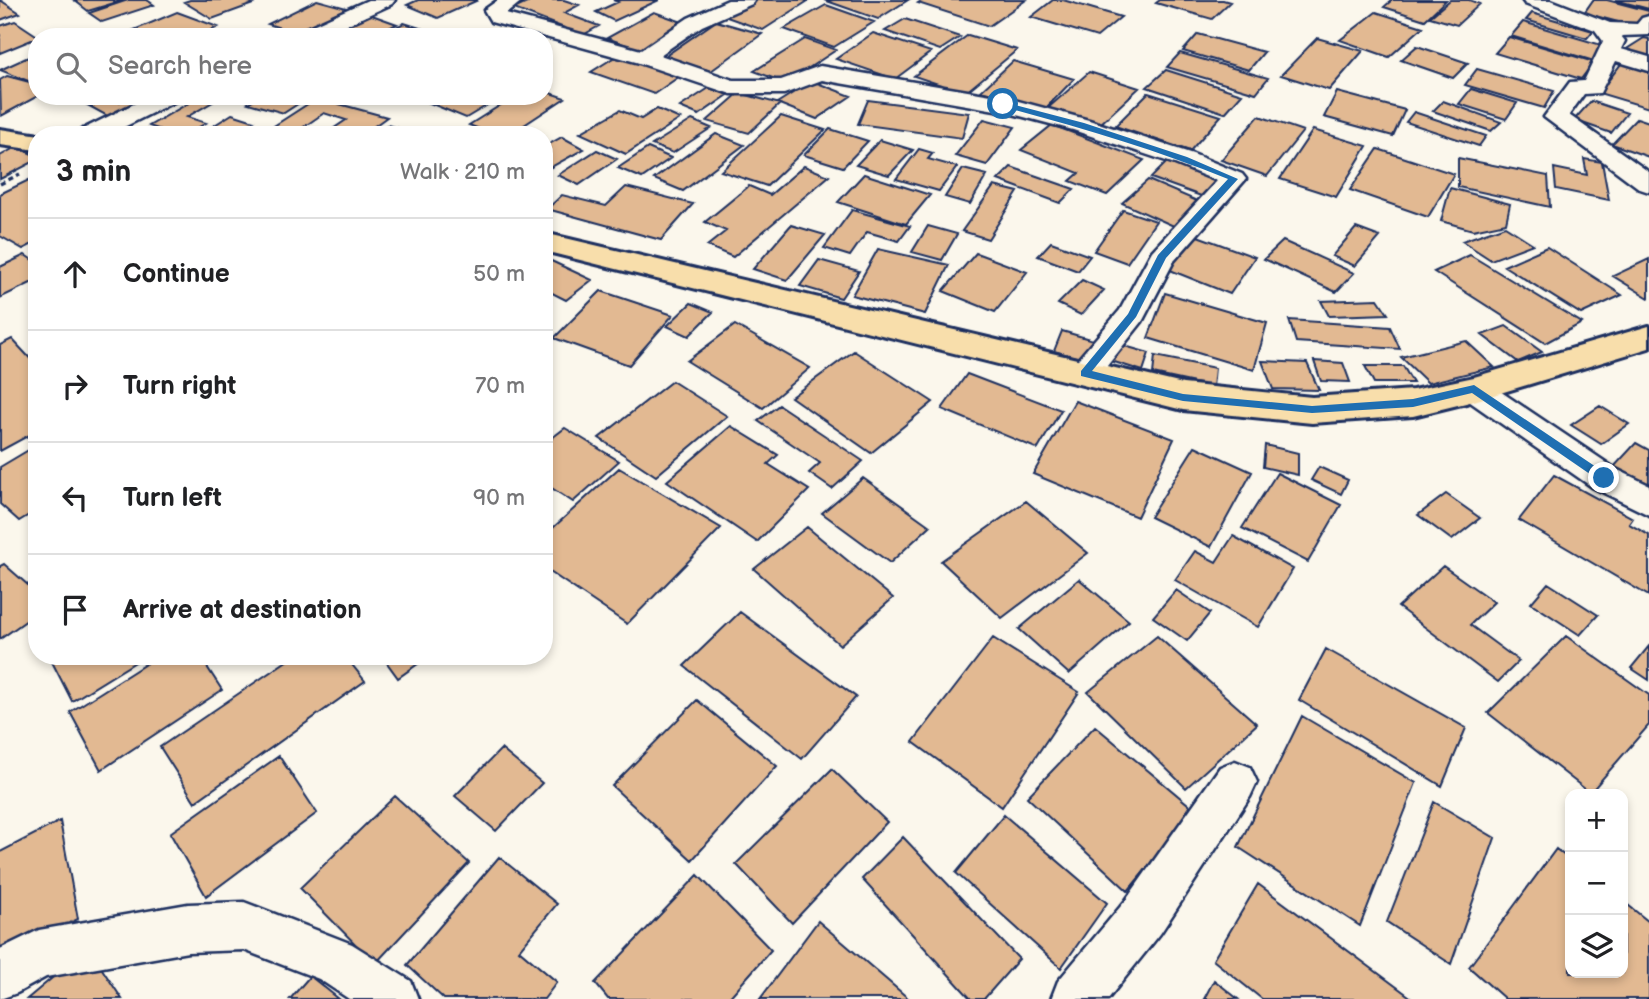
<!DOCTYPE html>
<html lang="en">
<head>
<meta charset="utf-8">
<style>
	:root { --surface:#fff; --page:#f2f2f2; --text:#202124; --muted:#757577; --line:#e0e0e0 }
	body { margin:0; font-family:"Balsamiq Sans",sans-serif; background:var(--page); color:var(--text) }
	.controls { position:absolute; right:21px; bottom:21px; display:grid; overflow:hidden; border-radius:14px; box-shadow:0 4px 10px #0003 }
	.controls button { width:63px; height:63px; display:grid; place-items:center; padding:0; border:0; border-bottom:2px solid var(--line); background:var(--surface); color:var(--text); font:35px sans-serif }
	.stop { position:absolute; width:21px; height:21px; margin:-16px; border:5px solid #1f6fb2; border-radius:50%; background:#fff }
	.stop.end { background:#1f6fb2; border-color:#fff; box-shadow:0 2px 7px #0008 }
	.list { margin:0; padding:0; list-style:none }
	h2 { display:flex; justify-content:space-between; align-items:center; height:91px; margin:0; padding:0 28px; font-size:30px }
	h2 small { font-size:23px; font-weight:400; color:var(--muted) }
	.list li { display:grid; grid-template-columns:46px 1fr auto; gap:21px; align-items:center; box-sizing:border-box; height:112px; padding:0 28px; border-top:2px solid var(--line) }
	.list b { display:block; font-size:26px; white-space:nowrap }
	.list em { font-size:23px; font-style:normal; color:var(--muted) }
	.icon { flex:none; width:38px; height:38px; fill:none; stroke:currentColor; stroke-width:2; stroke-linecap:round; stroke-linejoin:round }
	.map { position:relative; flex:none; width:1649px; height:999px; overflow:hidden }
	.search { position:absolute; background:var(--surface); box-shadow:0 4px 10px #0003; left:28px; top:28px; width:525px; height:77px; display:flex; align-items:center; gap:18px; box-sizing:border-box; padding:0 24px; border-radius:28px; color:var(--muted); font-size:26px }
	.panel { position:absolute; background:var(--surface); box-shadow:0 4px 10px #0003; left:28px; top:126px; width:525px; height:539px; border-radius:28px }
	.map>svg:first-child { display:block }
	.building { fill:#e2b992; stroke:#1b2f5e; stroke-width:2 }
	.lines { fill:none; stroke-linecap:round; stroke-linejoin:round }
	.minor-casing { stroke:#1b2f5e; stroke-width:5 }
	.primary-casing { stroke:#1b2f5e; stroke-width:6 }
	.path { stroke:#1b2f5e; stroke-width:3.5; stroke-dasharray:5 4.5; stroke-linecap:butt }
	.minor { fill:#fbf7ec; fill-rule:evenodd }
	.primary { fill:#f8deab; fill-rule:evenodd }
	.route { fill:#1f6fb2 }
</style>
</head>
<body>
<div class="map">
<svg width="1649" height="999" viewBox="0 0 1649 999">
	<rect width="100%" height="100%" fill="#fbf7ec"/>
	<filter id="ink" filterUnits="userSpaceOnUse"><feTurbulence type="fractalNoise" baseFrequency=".0143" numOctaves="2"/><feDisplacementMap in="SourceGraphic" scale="14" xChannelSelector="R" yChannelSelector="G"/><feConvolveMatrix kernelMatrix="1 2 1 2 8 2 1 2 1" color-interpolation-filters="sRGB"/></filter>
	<g filter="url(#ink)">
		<path class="building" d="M0,0L20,13L0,20Z
			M74,0H124L88,11Z
			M128,0H147L154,5L102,22L89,13Z
			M190,0H246L253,4L212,19L184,2Z
			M317,0L350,9L299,34L268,24Z
			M418,0H478L438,18L407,5Z
			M533,0H564L579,5L564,13L599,26L583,35L514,9Z
			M613,0H659L614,21L596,12L618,2Z
			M752,0H804L808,1L763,30L724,16Z
			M824,0H908L878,19Z
			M923,0H1026L989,26L918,3Z
			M1053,0H1063L1121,17L1097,37L1031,17Z
			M1160,0H1223L1230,2L1212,19L1156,3Z
			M1392,0H1446L1425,20L1384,7Z
			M1450,0H1469L1480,4L1457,25L1430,17Z
			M1593,0H1607L1649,11V13L1641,28L1584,13Z
			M1615,0H1649V9Z
			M826,5L874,22L834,47L784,29Z
			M177,12L218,27L197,37H150L134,30Z
			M654,12L685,23L640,50L607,38Z
			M1376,12L1423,27L1389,57L1340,40Z
			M1532,13L1593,31L1587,38L1526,20Z
			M369,14L397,24L371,37H323Z
			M905,19L960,37L940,50L885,31Z
			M15,21L39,37L0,53V26Z
			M716,21L762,34L711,71L664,57Z
			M1523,22L1605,46L1594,61L1511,36Z
			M404,23L436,33L429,37H377Z
			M873,33L931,52L895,79L836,59Z
			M1198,34L1264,52L1249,70L1183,51Z
			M968,35L1017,50L965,93L914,76Z
			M1509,37L1594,62L1581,79L1495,53Z
			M1317,38L1363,51L1329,90L1281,75Z
			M1644,38L1649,39V59L1625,50Z
			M805,39L836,50L786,83L754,71Z
			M1417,46L1468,63L1453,78L1401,60Z
			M37,53V80L31,82L0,70Z
			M1180,53L1268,78L1256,93L1167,67Z
			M618,55L680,76L654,94L591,72Z
			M1624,60L1649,67V108L1599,93Z
			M1013,61L1074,79L1044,110L981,91Z
			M1477,69L1554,91L1544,108L1465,85Z
			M1166,70L1242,94L1225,113L1147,87Z
			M1089,72L1139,88L1099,125L1048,108Z
			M7,76L37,84L38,96L1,116L0,80Z
			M812,81L851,96L817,119L777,103Z
			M709,88L728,95L699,115L680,107Z
			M1471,89L1517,103L1506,119L1459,104Z
			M544,91L565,98L509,135H495L469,125L515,96H544Z
			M1337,92L1405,110L1393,136L1324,117Z
			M739,93L780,104L749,133L707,121Z
			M1148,93L1221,116L1190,151L1115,126Z
			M71,96H108L119,102L132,96H158L111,118Z
			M201,96H223L187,117L206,123L185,135H176L149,126Z
			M259,96H310L284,113L248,103Z
			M434,96H486L496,100L466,118L425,101Z
			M317,98L387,117L362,135H324L346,120L324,113L292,135H260Z
			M868,100L969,113L962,138L858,124Z
			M1443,101L1501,122L1491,131L1433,111Z
			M1591,101L1627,113L1611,133L1574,120Z
			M657,109L680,119L626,154L580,133L620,110L641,119Z
			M1414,112L1486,136L1479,146L1406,122Z
			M232,114L254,121L231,135H199Z
			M781,116L825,130L767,186L721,171Z
			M1259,116L1303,131L1267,176L1221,160Z
			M1637,118L1649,122V157L1612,144Z
			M984,119L1015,127L987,165L955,156Z
			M692,120L711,128L673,153L652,145Z
			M387,125L406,130L399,135H373Z
			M1052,125L1144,160L1107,195L1070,181L1079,173L1021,150Z
			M451,128L477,135H442Z
			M830,129L868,141L843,167L804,155Z
			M1313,130L1367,146L1336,197L1280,179Z
			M716,134L744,145L683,191L654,179Z
			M562,137L584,149L546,170L544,147Z
			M880,140L913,150L889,175L856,165Z
			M16,147L37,156V160L0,179V156Z
			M648,148L671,158L642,178L618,168Z
			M919,149L933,153L928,159L957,167L939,191L896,179Z
			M1378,149L1454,174L1428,217L1350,190Z
			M597,150L617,159L579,185L558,175Z
			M1458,158L1548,176L1550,207L1458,187Z
			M1170,159L1222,177L1204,197L1151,178Z
			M1584,159L1602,162L1609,200L1556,189L1554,168L1587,175Z
			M804,166L829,176L733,257L707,246L726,231L705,222L749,186L770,195Z
			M1011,167L1074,189L1060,203L998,180Z
			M963,169L987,175L970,204L945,197Z
			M864,174L930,195L906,224L838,202Z
			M37,176V242L23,249L0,236V194Z
			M1148,180L1202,203L1176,227L1122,203Z
			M994,186L1018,192L988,239L962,231Z
			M626,187L693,204L661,240L547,209L562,195L606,206Z
			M1450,188L1510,204L1506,223L1473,230L1441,221Z
			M852,210L910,226L899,241L867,232L850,256L824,248Z
			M1123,210L1156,221L1127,263L1094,251Z
			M791,225L825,235L787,280L753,269Z
			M928,226L957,234L942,260L912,252Z
			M1505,226L1533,244L1491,260L1462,241Z
			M1356,228L1380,237L1355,266L1332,256Z
			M1192,234L1255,257L1230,294L1165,268Z
			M1283,241L1354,273L1336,292L1264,259Z
			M1051,242L1090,256L1078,271L1038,256Z
			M1547,247L1622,295L1581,314L1504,266Z
			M878,249L949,265L925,314L852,295Z
			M976,253L1027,272L995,312L943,291Z
			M25,255L37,263V280L0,298V267Z
			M1470,255L1582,323L1545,343L1434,272Z
			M547,259L592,280L566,300L544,289V261Z
			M1649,259V298L1613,276Z
			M819,260L859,271L841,298L800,286Z
			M1082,280L1104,290L1081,315L1058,304Z
			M601,291L673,315L629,365L554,338Z
			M1165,293L1267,323L1254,370L1148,338Z
			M1378,299L1388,314L1329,316L1321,301Z
			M691,303L713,312L689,336L667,326Z
			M1289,320L1390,327L1400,349L1296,342Z
			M735,325L810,368L763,408L687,361Z
			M1506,326L1542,352L1518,362L1482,335Z
			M1062,331L1093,340L1086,360L1054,351Z
			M12,339L37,366V431L0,451V345Z
			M1466,341L1494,367L1428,383L1401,357Z
			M1114,343L1149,353L1143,371L1108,360Z
			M854,351L933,402L871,453L791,397Z
			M1155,356L1215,368L1213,387L1153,374Z
			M1262,361L1307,363L1319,390L1273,389Z
			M1314,361L1343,363L1350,382L1321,381Z
			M1365,366H1403L1413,383H1374Z
			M967,374L1061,410L1038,449L942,409Z
			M672,381L727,416L656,476L599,438Z
			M1075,401L1174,439L1137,517L1033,474Z
			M779,405L863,461L832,489L809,473L820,463L758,421Z
			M1600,406L1629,424L1601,444L1571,425Z
			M731,426L778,455L768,464L809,490L757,542L667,481Z
			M565,428L619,461L573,502L544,483V444Z
			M1636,443L1649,450V490L1612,469Z
			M37,445V510L19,521L0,504V467Z
			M1265,445L1298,453V475L1263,467Z
			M1195,446L1252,472L1211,547L1150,517Z
			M1319,467L1348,480L1341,494L1311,480Z
			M619,468L721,528L627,624L544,568V536Z
			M1277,473L1341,505L1308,562L1242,528Z
			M1554,475L1633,518L1629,524L1649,535V596L1519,520Z
			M863,478L930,526L890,563L822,513Z
			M1446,494L1480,518L1452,540L1418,515Z
			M1026,501L1088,553L1002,618L941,561Z
			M807,527L893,598L840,645L754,569Z
			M1233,536L1293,569L1258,627L1175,580L1195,551L1216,562Z
			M4,564L37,593V613L0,639V566Z
			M1443,566L1494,602L1470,625L1519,661L1498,682L1398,607Z
			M1079,579L1129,621L1069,674L1019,629Z
			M1548,583L1598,615L1580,635L1531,603Z
			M1176,590L1210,613L1187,641L1153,617Z
			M740,612L856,697L802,759L684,666Z
			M1157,636L1257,724L1186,788L1088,692Z
			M1566,636L1649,695V725L1590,793L1488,713Z
			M993,638L1079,692L1002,807L913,742Z
			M1649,646V680L1631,668Z
			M1326,649L1466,728L1442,786L1299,700Z
			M49,656H145L72,701Z
			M158,656H200L222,690L101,770L70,712Z
			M294,656H345L365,681L195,802L160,747Z
			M382,656H429L398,678Z
			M697,700L777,766L692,860L612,786Z
			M1302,716L1416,783L1360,926L1238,847Z
			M1095,726L1195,810L1128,891L1027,797Z
			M501,749L542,783L496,831L455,796Z
			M279,756L317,813L206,896L170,833Z
			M832,769L887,822L792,923L736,864Z
			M395,796L469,863L375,964L300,888Z
			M1434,802L1495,838L1451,964L1387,922Z
			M1004,815L1107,903L1061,968L956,873Z
			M60,821L78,919L0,958V852Z
			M903,837L1019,959L984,999H971L862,879Z
			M1556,849L1570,860V973H1623V901L1649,922V999H1505L1469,967Z
			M499,857L557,904L519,950L557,982L544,999H444L407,965Z
			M698,875L771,950L728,999H608L595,983Z
			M1258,884L1413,999H1262L1213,960Z
			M818,921L909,999H760Z
			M88,948L122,999H27Z
			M310,976L339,999H290Z
			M1214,980L1238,999H1204Z"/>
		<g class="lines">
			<g class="minor-casing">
				<path id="minor" d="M368,0H395L392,4L320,37H292L295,33Z
					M498,0H523L506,14L641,50L688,18L728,0H755L752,4L702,26L660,55L733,80H781L820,66L1003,97L1089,120L1193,154L1242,174L1246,179L1174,261L1142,322L1095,381L1084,384L1073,381L1068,373L1073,365L1120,310L1152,251L1217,181L1175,164L1073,130L1001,111L822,80L784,94H731L636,62L491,22L484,10Z
					M1522,0H1551L1610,23L1637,24L1642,18L1649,16V35L1621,36L1625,41L1621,49L1649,57V71L1616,61L1600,93L1584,94L1569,115L1649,172V192L1640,189L1544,117L1570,82L1584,81L1603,41L1595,30L1525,4Z
					M150,96H179L176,101L108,135H77L81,130Z
					M1474,378L1485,381L1616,469L1649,485V515L1592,487L1463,397L1458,389L1463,381Z
					M1235,761L1250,767L1257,782L1250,797L1160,934L1108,999H1051L1058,981L1126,900L1220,767Z
					M244,902L352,944L411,981L418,999H349L319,979L244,950L188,952L46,977L17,993L0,999V949L39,930L188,904Z"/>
			</g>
			<g class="primary-casing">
				<path id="primary" d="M0,129L40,135H37V150L0,145Z
					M544,233L1183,384L1312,397L1413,390L1474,377L1649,326V348L1474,401L1413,416L1312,423L1183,410L544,251Z"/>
			</g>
			<path class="path" d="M0,184L20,174"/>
			<use href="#minor" class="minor"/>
			<use href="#primary" class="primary"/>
		</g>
	</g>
	<path class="route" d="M1003,102L1084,123L1187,157L1238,179L1166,258L1136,317L1092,371L1183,394L1312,406L1413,399L1474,385L1608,475V481H1600L1472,393L1413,407L1312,413L1183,401L1081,376V371L1128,314L1158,255L1228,179C1154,149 1078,127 1000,106Z"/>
</svg>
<div class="controls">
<button>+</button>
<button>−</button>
<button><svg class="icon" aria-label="layers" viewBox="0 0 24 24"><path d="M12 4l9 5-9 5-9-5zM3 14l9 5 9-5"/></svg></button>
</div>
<div class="stop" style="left:1003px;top:104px"></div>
<div class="stop end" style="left:1604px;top:478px"></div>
<div class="search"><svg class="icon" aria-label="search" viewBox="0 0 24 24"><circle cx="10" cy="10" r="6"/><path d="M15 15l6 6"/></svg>Search here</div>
<section class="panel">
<h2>3 min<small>Walk · 210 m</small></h2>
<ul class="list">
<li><svg class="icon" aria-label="ahead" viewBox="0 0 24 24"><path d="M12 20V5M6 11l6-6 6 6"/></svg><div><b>Continue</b></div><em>50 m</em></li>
<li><svg class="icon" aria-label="right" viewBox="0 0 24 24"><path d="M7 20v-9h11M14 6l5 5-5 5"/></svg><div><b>Turn right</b></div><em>70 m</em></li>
<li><svg class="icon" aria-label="left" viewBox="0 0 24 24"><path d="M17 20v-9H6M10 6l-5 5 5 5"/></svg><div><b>Turn left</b></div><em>90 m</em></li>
<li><svg class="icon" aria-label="arrive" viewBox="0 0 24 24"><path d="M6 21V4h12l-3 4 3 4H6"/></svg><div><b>Arrive at destination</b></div></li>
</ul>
</section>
</div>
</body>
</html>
